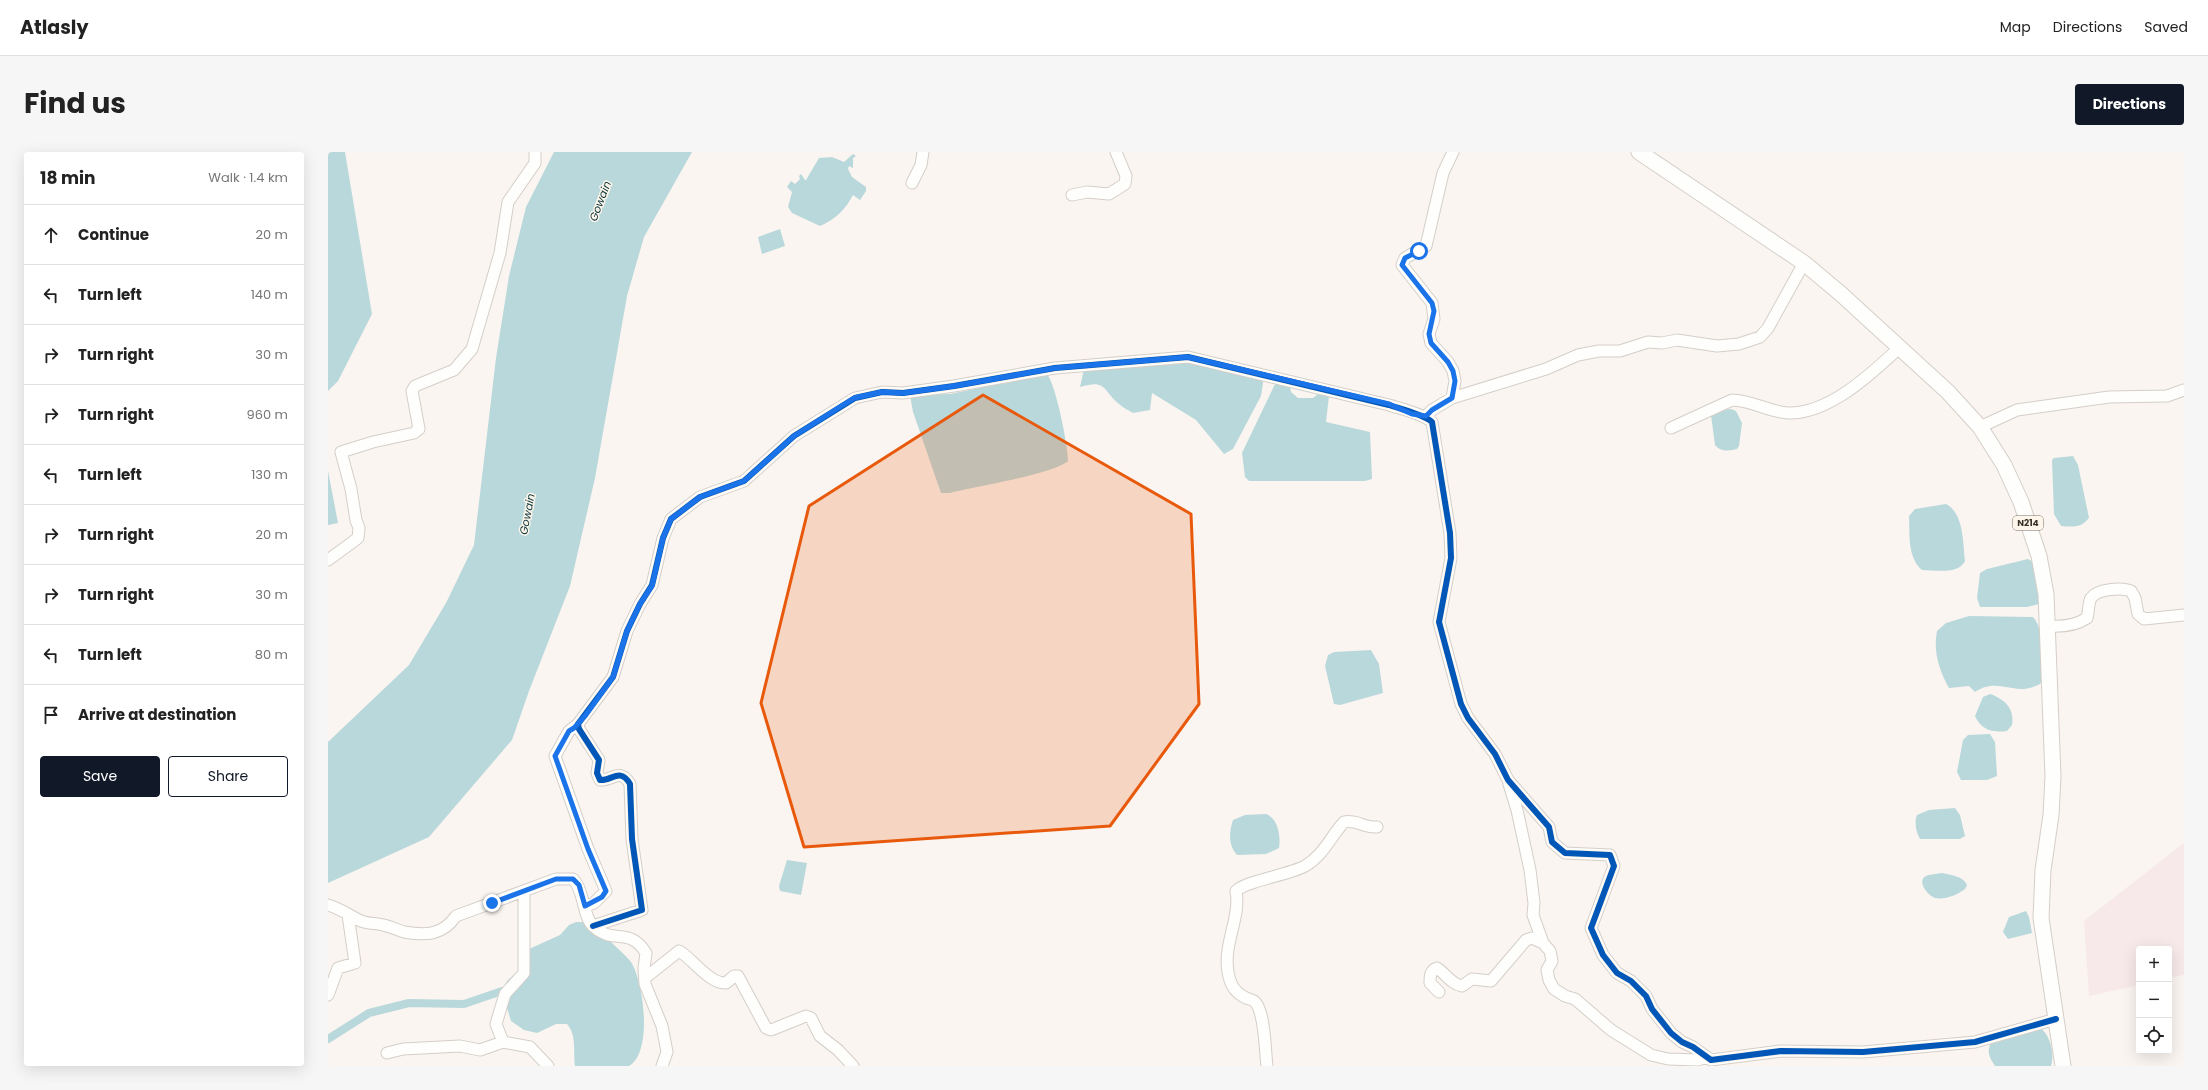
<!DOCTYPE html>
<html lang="en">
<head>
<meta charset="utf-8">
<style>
	:root { --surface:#fff; --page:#f6f6f6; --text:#222; --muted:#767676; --line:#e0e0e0; --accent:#111827 }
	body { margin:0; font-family:Poppins,sans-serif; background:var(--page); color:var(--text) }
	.controls { position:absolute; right:12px; bottom:12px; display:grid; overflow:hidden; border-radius:4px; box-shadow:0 4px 16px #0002 }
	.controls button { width:36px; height:36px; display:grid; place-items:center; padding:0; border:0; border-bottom:1px solid var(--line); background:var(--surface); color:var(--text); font:20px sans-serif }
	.stop { position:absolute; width:12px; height:12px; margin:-9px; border:3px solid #1a73e8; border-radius:50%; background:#fff }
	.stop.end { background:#1a73e8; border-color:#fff; box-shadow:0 1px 4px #0008 }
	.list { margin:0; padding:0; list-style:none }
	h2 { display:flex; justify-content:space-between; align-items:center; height:52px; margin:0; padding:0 16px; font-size:17px }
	h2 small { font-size:13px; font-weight:400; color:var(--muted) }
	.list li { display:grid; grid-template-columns:26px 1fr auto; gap:12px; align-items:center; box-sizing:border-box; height:60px; padding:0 16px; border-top:1px solid var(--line) }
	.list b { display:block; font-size:15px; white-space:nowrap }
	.list em { font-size:13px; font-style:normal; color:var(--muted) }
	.actions { display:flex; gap:8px; padding:12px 16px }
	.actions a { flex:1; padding:9px 0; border:1px solid var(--accent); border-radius:4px; text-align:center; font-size:14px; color:var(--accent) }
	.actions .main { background:var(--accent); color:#fff }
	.icon { flex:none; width:22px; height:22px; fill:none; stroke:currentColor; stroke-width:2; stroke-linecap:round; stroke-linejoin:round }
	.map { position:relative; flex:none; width:1856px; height:914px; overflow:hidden; border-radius:4px }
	header { display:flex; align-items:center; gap:24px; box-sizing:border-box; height:56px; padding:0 20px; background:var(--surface); border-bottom:1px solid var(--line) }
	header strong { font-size:19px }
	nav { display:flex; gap:22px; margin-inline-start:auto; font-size:14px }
	.intro { display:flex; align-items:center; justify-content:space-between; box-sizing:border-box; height:96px; padding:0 24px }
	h1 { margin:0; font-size:28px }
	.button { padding:10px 18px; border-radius:4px; background:var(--accent); color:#fff; font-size:14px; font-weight:700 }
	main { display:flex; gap:24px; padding:0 24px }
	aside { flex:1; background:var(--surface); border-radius:4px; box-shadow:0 4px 16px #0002 }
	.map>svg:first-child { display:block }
	.industrial { fill:#f7e9ea }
	.water { fill:#b9d8db }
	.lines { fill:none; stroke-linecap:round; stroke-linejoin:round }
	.canal { stroke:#b9d8db; stroke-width:8 }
	.minor-casing { stroke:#d5cec7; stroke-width:13 }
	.highway-casing { stroke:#d5cec7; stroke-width:17 }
	.minor { stroke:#fefefd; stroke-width:11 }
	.highway { stroke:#fefefd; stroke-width:15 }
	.cycleway-casing { stroke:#fff6eb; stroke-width:8 }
	.cycleway { stroke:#0057b8; stroke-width:6 }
	.route { stroke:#1a73e8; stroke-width:5 }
	.marked { fill:#e8590c; fill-opacity:0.2; stroke:#e8590c; stroke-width:3; stroke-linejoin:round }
	.labels { text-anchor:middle; stroke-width:3; stroke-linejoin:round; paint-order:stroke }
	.shield { fill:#fff6eb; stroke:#756d62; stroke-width:1 }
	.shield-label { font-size:9px; font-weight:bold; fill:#3a3227 }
	.water-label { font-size:11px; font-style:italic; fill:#053339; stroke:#fff6eb }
</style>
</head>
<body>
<header>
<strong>Atlasly</strong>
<nav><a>Map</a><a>Directions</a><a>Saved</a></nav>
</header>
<div class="intro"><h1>Find us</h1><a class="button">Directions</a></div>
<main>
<aside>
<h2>18 min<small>Walk · 1.4 km</small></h2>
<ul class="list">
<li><svg class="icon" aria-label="ahead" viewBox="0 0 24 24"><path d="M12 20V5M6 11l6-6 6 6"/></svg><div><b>Continue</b></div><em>20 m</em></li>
<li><svg class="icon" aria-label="left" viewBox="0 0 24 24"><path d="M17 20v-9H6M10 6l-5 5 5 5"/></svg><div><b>Turn left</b></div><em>140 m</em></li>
<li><svg class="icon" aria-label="right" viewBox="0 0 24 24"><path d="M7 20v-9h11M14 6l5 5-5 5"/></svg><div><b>Turn right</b></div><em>30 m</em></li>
<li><svg class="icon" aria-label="right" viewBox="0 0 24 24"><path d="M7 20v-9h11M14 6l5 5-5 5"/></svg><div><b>Turn right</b></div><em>960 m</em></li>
<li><svg class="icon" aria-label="left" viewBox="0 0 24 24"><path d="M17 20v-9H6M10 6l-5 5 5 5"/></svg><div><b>Turn left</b></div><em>130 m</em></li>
<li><svg class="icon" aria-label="right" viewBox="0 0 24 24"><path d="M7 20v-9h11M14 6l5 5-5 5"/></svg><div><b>Turn right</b></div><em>20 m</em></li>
<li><svg class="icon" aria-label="right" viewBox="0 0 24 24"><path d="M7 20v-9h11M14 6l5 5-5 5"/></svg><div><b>Turn right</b></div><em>30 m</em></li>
<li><svg class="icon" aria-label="left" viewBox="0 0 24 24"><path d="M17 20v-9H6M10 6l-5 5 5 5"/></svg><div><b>Turn left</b></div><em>80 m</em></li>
<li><svg class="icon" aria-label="arrive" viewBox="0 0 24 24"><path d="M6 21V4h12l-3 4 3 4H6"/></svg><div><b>Arrive at destination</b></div></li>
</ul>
<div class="actions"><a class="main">Save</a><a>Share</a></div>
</aside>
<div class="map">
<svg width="1856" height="914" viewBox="0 0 1856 914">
	<rect width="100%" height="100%" fill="#faf5f0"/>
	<path class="industrial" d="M1856,691V823L1841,826V797H1811V833L1761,844L1756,769Z"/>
	<path class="water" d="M0,0H17L44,162L10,229L0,239Z
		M226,0H364L316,85L299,144L267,326L242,434L201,539L184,588L101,685L0,731V590L81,513L118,451L146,393L168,206L181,124L198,55Z
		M525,2L528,4L525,6V16L521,14L520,17L524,25L538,35V39L532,48L525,43C517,58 508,67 492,74L464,61L460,55L464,40L459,35L463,29L467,32L472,27L471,24L473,22L477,28H478L491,6L504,5L516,10Z
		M452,77L457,94L434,102L430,85Z
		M863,208L934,225L935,231L933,244L905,297L896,302L868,268L824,241L822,258L805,261C801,258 795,256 791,252C774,238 779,227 752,235L756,217Z
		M719,222C728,233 740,294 740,309C726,322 645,335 622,341H613L585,260L582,243L622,242Z
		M948,230L962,235L963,240L970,246H985L990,242L1001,244L998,270L1042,280L1044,327L1037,329H921L917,325L914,301Z
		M1403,257L1408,259L1414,271L1411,294L1409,297C1401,299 1392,300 1387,293L1383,263L1386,259Z
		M1745,304L1750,313L1761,366C1753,376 1745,375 1733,374L1726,362L1724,308L1726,306Z
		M0,319L10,371L0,373Z
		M1618,352C1636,361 1635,392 1637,409C1630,423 1607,418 1594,418C1579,405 1582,382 1581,364L1587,357Z
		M1700,407L1705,410L1713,449L1711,452L1699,455H1652L1649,446L1652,421L1659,417Z
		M1641,464L1705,465C1716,475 1714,511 1715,527L1712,532C1685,546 1672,524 1647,540L1641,534L1621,536C1611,518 1605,499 1609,479L1618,471Z
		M1043,498L1051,512L1055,541L1012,553L1006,552L997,514L1000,503L1006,500Z
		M1662,542C1676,547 1687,556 1684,573L1679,579C1665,581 1653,578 1647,564L1655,545Z
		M1662,582L1667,590L1669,624L1659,628H1633L1629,620L1635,588L1640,583Z
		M1627,656L1632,663L1637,684L1632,687H1592C1588,680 1586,670 1589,663L1601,658Z
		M938,662C950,666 953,685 951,696L938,702L909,703C900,693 901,680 905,668L917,663Z
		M459,708L479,711L473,743L452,739L451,734Z
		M1614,721C1623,723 1635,724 1639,733L1637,737C1630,743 1616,748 1607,746C1600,744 1588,729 1598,724C1603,722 1609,722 1614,721Z
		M1698,759L1701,765L1704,781L1680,787L1675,780L1681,765Z
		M248,770C252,770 257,770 260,771C266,774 300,805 303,810C316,830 325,901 301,914H247C245,900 249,883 239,872H228L209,881L196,878L183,869L174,839L179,829L189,820L201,797L232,783L241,773Z
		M1712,876C1722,882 1727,902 1723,914H1667C1661,905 1658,899 1664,889Z"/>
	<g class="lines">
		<path class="canal" d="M0,887L41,861L81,851L136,852L174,839"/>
		<g class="minor-casing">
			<path id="minor" d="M584,31L593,13L595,0
				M744,43L759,40L781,42L797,32L798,24L788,0
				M1124,246L1127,229L1125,219L1120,210L1103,191L1101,182L1106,167L1104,151L1074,113L1077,106L1098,94L1115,21L1125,0
				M1098,264L1104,258L1124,246L1218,217L1250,203L1271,199H1292L1320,190L1334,191L1349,188L1389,194L1411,192L1432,185L1440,176L1476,111
				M1652,275L1689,258L1781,245L1839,244L1856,238
				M1343,276L1404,248C1423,248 1441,260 1460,261C1501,262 1543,222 1571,196
				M0,408L30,386L31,376L28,368L23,337L13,300L45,290L86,281L91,277L84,239L87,234L126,218L144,197L172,101L180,50L207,11V0
				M1720,474C1734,475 1747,474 1759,466C1761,459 1760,452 1763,446C1769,437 1794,435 1803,439L1807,446L1810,462L1816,467L1856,463
				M250,572L241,579L227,604L260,697L278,739L266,751L257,754
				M1181,632L1189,658L1202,718L1206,751L1205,763L1215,791L1222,799L1224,809L1219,818L1221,828L1226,837L1237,844L1247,847L1283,878L1323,903L1340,907L1370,908L1378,905
				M0,753C12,756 22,764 33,769C40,772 48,771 55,773C62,774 69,778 76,780C98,784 115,783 128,764L228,727H245C257,739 254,765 266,775C286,793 301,774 318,801L316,816L317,832L334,874L339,900L334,914
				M265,774L314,758L304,687L302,632C292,615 284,629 272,628L269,621L271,608L251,577L250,572L285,525L299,479L312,452L324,433L335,386L343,367L372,345L416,329L466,284L527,246L554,240L575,241L626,234L727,216L860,205L1061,253C1073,257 1095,262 1104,270L1122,381L1123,406L1111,470L1133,552L1140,566L1167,602L1180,628L1221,675L1224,690L1237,701L1282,703L1286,714L1263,776L1275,803L1289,821L1303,829L1318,844L1324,857L1343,881L1354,890L1365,895L1383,908L1453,899L1535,900L1647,890L1728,867
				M317,826L351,799C363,805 381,832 398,831L406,824H410L438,876L443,878L478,864L483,866L492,884L510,898L525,914
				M1111,840L1102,831C1102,825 1102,818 1109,816C1118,822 1123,832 1134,834L1144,827L1163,829L1198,788L1204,786L1215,791
				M0,843L10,816L27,811L20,763
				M175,890L168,872L177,842L196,821V739
				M59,901L75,897L132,894L152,898L175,890L202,895L220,914
				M939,914C937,898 937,863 928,851C926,848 921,847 918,846C906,840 902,832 900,820C895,792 913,765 908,739C917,729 961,723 977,714C995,704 1003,684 1016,670C1028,667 1036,676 1049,675"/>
		</g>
		<g class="highway-casing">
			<path id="highway" d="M1311,0L1476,111L1513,142L1620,240L1652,275L1676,313L1693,350L1711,404L1718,442L1725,624L1723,663L1715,718L1713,766L1735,914"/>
		</g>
		<use href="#minor" class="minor"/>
		<use href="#highway" class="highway"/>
		<g class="cycleway-casing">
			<path id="cycleway" d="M265,774L314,758L304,687L302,632C292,615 284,629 272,628L269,621L271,608L251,577L250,572L285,525L299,479L312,452L324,433L335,386L343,367L372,345L416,329L466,284L527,246L554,240L575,241L626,234L727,216L860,205L1061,253C1073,257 1095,262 1104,270L1122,381L1123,406L1111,470L1133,552L1140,566L1167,602L1180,628L1221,675L1224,690L1237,701L1282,703L1286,714L1263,776L1275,803L1289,821L1303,829L1318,844L1324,857L1343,881L1354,890L1365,895L1383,908L1453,899L1535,900L1647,890L1728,867"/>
		</g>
		<use href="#cycleway" class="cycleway"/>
	</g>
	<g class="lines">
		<path class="route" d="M164,751L228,727H245L251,733L257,754L274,745L278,739L260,697L227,604L241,579L246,576L257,564L285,525L299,479L312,452L324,434L335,386L343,367L372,345L416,329L466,284L526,246L554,240L575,241L626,234L727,216L860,205L1061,252L1084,262L1098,264L1104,258L1124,246L1127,229L1125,219L1120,210L1103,191L1101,182L1106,159L1104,151L1074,113L1077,106L1091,99"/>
	</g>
	<path class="marked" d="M655,243L863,362L871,552L782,674L476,695L433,551L481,354Z"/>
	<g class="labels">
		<rect class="shield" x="1685" y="364" width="30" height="14" rx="3"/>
		<g class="shield-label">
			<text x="1700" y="374">N214</text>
		</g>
		<g class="water-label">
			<text transform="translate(272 49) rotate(-69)" y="4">Gowain</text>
			<text transform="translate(199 362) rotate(-79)" y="4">Gowain</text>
		</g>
	</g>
</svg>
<div class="controls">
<button>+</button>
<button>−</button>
<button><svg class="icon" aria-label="locate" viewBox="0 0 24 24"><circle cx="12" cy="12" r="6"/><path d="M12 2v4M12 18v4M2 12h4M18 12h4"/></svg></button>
</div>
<div class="stop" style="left:1091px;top:99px"></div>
<div class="stop end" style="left:164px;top:751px"></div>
</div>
</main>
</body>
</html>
